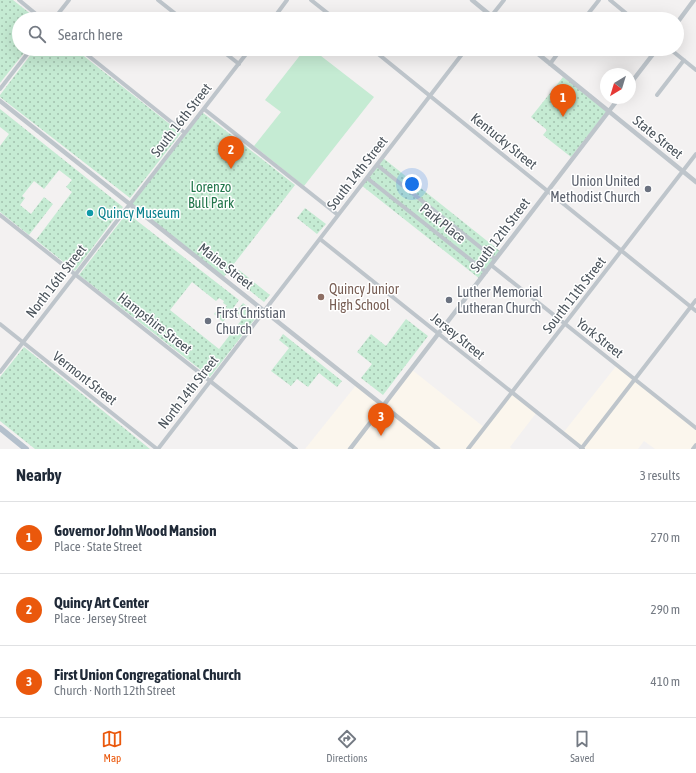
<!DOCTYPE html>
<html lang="en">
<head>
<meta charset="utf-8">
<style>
	:root { --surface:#fff; --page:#f6f6f7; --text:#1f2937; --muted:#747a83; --line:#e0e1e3; --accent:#ea580c }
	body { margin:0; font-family:"Asap Condensed",sans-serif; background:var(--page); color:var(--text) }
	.compass { position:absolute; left:600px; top:68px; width:36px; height:36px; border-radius:50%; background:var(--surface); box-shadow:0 4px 16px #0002; rotate:218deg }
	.you { position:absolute; left:412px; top:184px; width:14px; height:14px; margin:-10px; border:3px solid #fff; border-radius:50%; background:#1a73e8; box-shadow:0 0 0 6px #1a73e833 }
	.badge { display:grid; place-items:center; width:26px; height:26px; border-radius:50%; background:var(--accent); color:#fff; font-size:13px; font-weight:700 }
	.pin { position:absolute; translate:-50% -33px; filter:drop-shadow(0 1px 2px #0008) }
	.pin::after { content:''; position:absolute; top:21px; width:14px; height:12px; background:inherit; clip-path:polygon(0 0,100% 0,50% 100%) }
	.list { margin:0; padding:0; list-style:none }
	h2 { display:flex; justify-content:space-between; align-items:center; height:52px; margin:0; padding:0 16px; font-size:17px }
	h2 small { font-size:13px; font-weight:400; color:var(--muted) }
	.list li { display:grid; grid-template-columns:26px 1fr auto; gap:12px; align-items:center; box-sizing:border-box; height:72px; padding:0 16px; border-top:1px solid var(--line) }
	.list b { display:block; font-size:15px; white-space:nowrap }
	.list p { margin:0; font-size:13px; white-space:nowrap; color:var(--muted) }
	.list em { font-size:13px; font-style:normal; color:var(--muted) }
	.icon { flex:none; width:22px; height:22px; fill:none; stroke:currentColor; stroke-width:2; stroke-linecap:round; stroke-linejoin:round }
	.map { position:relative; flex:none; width:696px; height:449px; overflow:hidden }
	.search { position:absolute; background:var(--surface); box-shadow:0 4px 16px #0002; left:12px; right:12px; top:12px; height:44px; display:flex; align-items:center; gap:10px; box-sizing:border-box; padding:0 14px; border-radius:22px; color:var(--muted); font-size:15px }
	.sheet { height:268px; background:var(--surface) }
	nav { display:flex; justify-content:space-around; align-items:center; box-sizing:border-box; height:56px; border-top:1px solid var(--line); background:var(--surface); font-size:11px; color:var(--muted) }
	nav a { display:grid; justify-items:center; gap:2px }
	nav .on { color:var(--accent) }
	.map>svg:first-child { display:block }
	.commercial { fill:#fbf6ed }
	.grass { fill:url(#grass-dots) }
	.garden { fill:#c5ebd3 }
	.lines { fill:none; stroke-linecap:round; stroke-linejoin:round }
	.minor { stroke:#bec5cb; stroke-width:4 }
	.tertiary { stroke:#bec5cb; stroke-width:4.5 }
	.primary { stroke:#b4c0cc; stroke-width:6 }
	.worship-dot { fill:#6b7280; stroke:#fff; stroke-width:1.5 }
	.culture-dot { fill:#0f9aa8; stroke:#fff; stroke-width:1.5 }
	.education-dot { fill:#8d6e63; stroke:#fff; stroke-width:1.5 }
	.labels { text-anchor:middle; stroke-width:3; stroke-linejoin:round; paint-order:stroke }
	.street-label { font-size:14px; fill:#4b545c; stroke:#fff }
	.worship-label { font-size:14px; fill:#5b616d; stroke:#fff; text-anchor:start }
	.park-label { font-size:14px; fill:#22764b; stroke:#fff }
	.culture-label { font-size:14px; fill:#0d838f; stroke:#fff; text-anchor:start }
	.education-label { font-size:14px; fill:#785e54; stroke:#fff; text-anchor:start }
</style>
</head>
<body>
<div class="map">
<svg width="696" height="449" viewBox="0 0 696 449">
	<defs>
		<pattern id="grass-dots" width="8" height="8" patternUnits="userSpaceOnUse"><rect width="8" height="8" fill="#c5ebd3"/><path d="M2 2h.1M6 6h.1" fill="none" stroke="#a2c1ae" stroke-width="1.8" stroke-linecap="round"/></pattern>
	</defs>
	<rect width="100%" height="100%" fill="#f3f1f1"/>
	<path class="commercial" d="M617,365L696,428V445L693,449H655L644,441L638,449H581L563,433Z
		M411,369L485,428L512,392L537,412L510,447L512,449H305L357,384L383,405Z"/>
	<path class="grass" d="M0,0H13L37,19H19V49H27L0,83Z
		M35,49H75L181,133L130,198L0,97V95Z
		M563,77L607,111L571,157L543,135L547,130L531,117Z
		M0,109L123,207L75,271L36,240L72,192L66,187L72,180L59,170L44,189L34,181L22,196L25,198L20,205L31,214L44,197L53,204L29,235L0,212V146L9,134L0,127Z
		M202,112L295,185L223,278L130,205Z
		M383,158L501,252L480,279L361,185Z
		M305,208L326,224L317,234L297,218Z
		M127,213L239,300L223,322L214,314L219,308L224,311L227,305H226L223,303L224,301L219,298L216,301L192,282L170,310L219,349L243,318L236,312L243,303L258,315L210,377L79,275Z
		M239,270L249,278L247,280L249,282L251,280L270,295L264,302L234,278Z
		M406,319L428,336L383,395L361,378L372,364L357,352L371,334L386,346Z
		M283,334L342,381L337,387L319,373L308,387L297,379L291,386L271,371L289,348L279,340Z
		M24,347L150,449H35L0,421V377Z"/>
	<path class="garden" d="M305,49H312L374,97L304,186L254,146L281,112L265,100Z"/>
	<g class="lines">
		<path class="minor" d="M19,0L42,19
			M158,0L182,19
			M311,0L335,19
			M610,0L633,19
			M54,19L69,0
			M273,19L287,0
			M489,19L504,0
			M584,19L599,0
			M80,49L185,133
			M220,49L239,64
			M372,49L696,311
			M670,49L696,70
			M550,64L561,49
			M0,89L31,49
			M657,95L684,60
			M204,109L338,215
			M377,165L495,259
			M367,178L486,272
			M0,215L296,449
			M320,239L583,449
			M491,265L696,428
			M0,324L157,449
			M0,372L250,49
			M158,449L466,49
			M468,449L696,154
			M581,449L696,300
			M693,449L696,445"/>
		<path class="tertiary" d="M472,0L495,19
			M677,23L694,0
			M532,49L696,182
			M630,84L657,49
			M0,101L438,449
			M350,449L619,98"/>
		<path class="primary" d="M0,428L26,449"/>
	</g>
	<g class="worship-dot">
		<circle cx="648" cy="189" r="4"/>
		<circle cx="449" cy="300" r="4"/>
		<circle cx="208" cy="321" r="4"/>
	</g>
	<circle class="culture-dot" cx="90" cy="213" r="4"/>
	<circle class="education-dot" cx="321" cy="297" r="4"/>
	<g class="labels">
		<g class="street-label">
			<text transform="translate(181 120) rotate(-52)" y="5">South 16th Street</text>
			<text transform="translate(658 137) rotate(39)" y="5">State Street</text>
			<text transform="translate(504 141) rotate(39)" y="5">Kentucky Street</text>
			<text transform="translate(357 173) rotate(-52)" y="5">South 14th Street</text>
			<text transform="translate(443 223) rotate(39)" y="5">Park Place</text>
			<text transform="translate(500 235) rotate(-53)" y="5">South 12th Street</text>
			<text transform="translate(226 266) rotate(38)" y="5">Maine Street</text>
			<text transform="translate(56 281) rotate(-52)" y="5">North 16th Street</text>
			<text transform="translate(574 295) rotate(-52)" y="5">Sourth 11th Street</text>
			<text transform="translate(155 323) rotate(38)" y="5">Hampshire Street</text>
			<text transform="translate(458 336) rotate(39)" y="5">Jersey Street</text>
			<text transform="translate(600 338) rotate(38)" y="5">York Street</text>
			<text transform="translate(85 378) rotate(38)" y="5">Vermont Street</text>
			<text transform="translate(188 392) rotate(-52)" y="5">North 14th Street</text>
		</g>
		<g class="worship-label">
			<text x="640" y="186" text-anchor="end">Union United<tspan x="640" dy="16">Methodist Church</tspan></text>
			<text x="457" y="297">Luther Memorial<tspan x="457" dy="16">Lutheran Church</tspan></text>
			<text x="216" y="318">First Christian<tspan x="216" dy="16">Church</tspan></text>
		</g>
		<g class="park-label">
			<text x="211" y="192">Lorenzo<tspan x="211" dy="16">Bull Park</tspan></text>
		</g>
		<g class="culture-label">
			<text x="98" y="218">Quincy Museum</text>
		</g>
		<g class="education-label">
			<text x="329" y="294">Quincy Junior<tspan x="329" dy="16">High School</tspan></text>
		</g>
	</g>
</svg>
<svg class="compass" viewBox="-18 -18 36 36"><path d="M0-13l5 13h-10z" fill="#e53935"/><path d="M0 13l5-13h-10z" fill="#747a83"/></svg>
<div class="you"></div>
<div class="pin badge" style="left:563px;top:117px">1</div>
<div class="pin badge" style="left:231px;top:169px">2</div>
<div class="pin badge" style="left:381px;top:436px">3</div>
<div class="search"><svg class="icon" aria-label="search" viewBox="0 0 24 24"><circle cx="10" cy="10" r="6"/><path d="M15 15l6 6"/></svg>Search here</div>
</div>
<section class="sheet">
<h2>Nearby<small>3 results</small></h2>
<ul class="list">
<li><span class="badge">1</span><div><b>Governor John Wood Mansion</b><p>Place · State Street</p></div><em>270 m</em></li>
<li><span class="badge">2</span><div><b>Quincy Art Center</b><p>Place · Jersey Street</p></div><em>290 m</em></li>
<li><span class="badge">3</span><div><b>First Union Congregational Church</b><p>Church · North 12th Street</p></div><em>410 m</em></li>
</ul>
</section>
<nav>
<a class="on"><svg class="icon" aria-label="map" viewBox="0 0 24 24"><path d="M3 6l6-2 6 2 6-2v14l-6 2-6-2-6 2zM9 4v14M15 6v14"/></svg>Map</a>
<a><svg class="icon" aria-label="directions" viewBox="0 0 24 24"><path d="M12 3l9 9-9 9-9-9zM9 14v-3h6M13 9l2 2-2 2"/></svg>Directions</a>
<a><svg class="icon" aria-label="saved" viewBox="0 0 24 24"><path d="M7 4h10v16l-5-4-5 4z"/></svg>Saved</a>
</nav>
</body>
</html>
